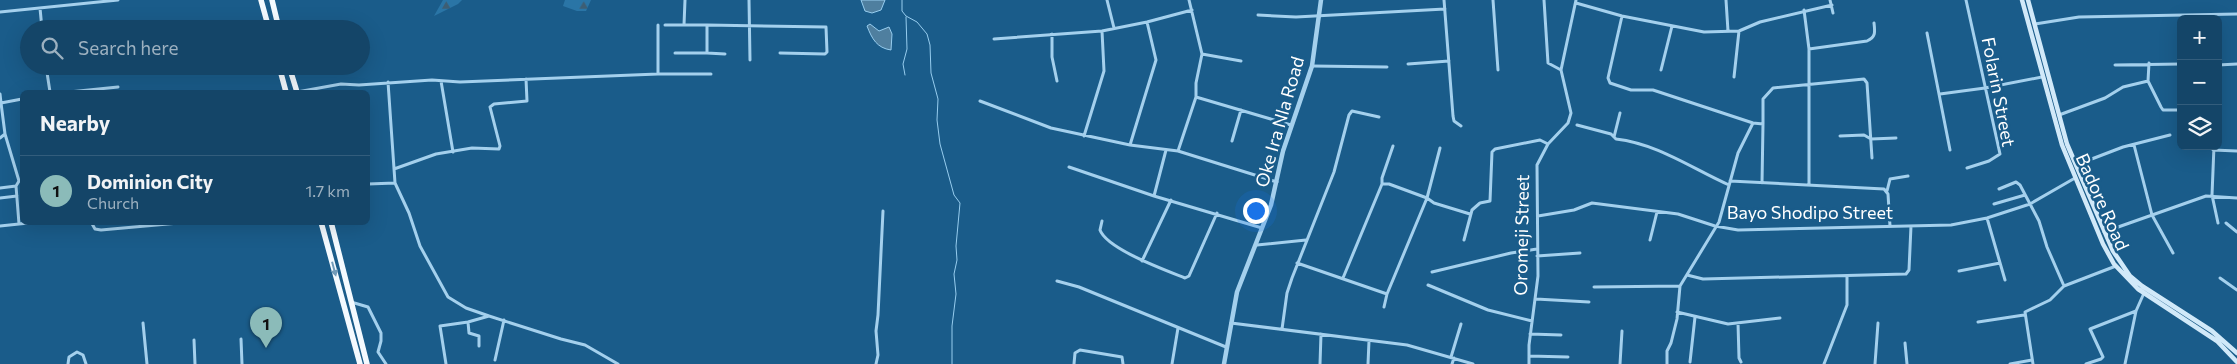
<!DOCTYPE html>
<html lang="en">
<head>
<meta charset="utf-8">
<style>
	:root { --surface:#144568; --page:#214f71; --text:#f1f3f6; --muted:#9db1c0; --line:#335d7c; --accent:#8bbbb9 }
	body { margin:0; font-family:Commissioner,sans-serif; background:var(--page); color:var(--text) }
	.controls { position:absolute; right:15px; top:15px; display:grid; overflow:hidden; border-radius:8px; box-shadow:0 5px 20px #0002 }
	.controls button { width:45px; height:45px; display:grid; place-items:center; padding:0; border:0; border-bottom:1px solid var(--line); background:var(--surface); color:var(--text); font:25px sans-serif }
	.you { position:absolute; left:1255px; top:210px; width:18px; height:18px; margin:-12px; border:4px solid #fff; border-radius:50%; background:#1a73e8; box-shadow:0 0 0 8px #1a73e833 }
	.badge { display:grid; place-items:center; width:32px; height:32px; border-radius:50%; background:var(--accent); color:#111; font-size:16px; font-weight:700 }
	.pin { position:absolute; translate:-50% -41px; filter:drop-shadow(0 1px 2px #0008) }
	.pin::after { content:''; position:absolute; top:26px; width:18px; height:15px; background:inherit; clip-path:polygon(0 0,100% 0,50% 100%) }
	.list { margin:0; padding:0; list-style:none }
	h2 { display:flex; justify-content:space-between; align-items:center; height:65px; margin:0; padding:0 20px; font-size:21px }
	h2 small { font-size:16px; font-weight:400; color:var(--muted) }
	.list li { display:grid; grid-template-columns:32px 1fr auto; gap:15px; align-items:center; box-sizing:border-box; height:70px; padding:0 20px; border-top:1px solid var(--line) }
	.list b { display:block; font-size:19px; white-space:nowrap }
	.list p { margin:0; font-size:16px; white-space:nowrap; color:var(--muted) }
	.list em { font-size:16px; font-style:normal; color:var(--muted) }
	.icon { flex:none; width:28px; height:28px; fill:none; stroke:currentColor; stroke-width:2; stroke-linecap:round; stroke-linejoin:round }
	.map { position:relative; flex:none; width:2237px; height:364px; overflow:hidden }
	.search { position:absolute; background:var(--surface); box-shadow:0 5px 20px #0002; left:20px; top:20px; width:350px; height:55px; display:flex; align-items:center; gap:12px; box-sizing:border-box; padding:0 18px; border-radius:28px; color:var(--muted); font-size:19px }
	.panel { position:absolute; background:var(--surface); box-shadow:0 5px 20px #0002; left:20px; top:90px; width:350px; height:135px; border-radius:8px }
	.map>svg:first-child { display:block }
	.forest { fill:url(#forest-firs) }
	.water { fill:#4f7f9f; stroke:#97cdef }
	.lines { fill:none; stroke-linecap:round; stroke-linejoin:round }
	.stream { stroke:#97cdef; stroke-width:1 }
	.minor { stroke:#a4d0ed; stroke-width:3 }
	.tertiary { stroke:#a4d0ed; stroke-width:4.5 }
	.secondary { stroke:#d1e9f9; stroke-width:4.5 }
	.trunk { stroke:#f4faff; stroke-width:5.5 }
	.oneway { fill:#719bb9 }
	.labels { text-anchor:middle; stroke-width:5; stroke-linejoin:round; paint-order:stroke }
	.street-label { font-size:18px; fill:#fff; stroke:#1a5c8a }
</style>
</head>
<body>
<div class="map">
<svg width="2237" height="364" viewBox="0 0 2237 364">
	<defs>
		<pattern id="forest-firs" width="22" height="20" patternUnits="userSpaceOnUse" patternTransform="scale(1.25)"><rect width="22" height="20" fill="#2a75a6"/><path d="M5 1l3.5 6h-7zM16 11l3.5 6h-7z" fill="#3d5e74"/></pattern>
	</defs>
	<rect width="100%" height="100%" fill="#1a5c8a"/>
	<path class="forest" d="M443,0H462L458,4L434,16Z
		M565,0H591L586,11H577L563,6Z"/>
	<path class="water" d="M861,0H885L881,10L872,13L865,11Z
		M870,24L879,31L889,27L892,34L891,50C877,48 872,39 867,26Z"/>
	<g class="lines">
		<path class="stream" d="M902,0V11L906,16L917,22L927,34L930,45L931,73L938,99L937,120L940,144L954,195L960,203L956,246L957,260L954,274L956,294L952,326V364
			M905,75L903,64L907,49L906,17"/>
		<path class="minor" d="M749,0L750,60
			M1107,0L1114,28
			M1444,0L1453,116L1454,121L1461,126
			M1493,0L1498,70
			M1544,0L1548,63L1561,70
			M1726,0L1728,31
			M1830,0L1833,13
			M1966,0L2000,154L1989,161L1967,168
			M1576,3L1622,16L1704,32L1739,31L1760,22L1832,5
			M40,8L42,29
			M1804,10L1809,49V185
			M0,12L118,0
			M1258,15L1296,17L1445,9
			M1622,16L1608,78L1610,83L1631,90H1653L1753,123L1763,124V99L1773,88L1864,79L1867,83L1872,158
			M2035,24L2079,17L2237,14
			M665,25H684
			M707,25L826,27L827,52L825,54L780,53
			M1927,33L1950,150
			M1052,34V57L1057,81
			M994,39L1102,31L1147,22L1192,10
			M1809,49L1867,41C1876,37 1875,32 1874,23
			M675,53H707V25H684L685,0
			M707,53L725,54
			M1202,54L1241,61
			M2149,63L2148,81L2161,107L2163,110H2181
			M1408,64L1449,61
			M2115,65L2181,64
			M2218,65L2237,64
			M46,66L50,92
			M1312,66L1387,67
			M1661,70L1672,26
			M658,74V25
			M1734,77L1739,31
			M441,81L453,152
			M388,82L395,183L409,213L420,246L448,297L466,308L489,316
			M69,92L118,87
			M297,92L341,84L359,85L432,80L460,82L658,74H711
			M0,94L1,103
			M1940,94L1985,88L2042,77
			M1196,97L1291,125
			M980,101L1051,128L1130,145L1178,151L1277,182
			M2059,115L2105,98L2123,87L2148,81
			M1577,125L1611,134L1616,139C1658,144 1691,168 1729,185
			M1084,136L1104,71L1102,31
			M1840,136L1864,135L1871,139L1896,138
			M1614,137L1620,113
			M0,138L5,134L1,103L22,99
			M1232,141L1241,110
			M1130,145L1156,60L1147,22
			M2134,145L2152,215L2173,253
			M2214,146L2212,195L2218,223
			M1440,148L1427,198L1434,203L1470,214
			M2213,150L2237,151
			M1178,151L1196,97V83L1202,54L1189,0
			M2076,165L2123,147L2170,135
			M1069,167L1154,196L1262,228
			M394,169L436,154L472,148L499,149L500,146L490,107L494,104L527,101L526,79
			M1730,181L1884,189L1888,194L1890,226
			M1762,183L1763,124
			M368,184L395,183
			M1382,184V178L1393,146
			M0,188L16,186L19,181L5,134
			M1999,189L2016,182L2020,185L2039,221L2047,247L2064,286
			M1887,191L1890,179L1908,176
			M1154,196L1166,150
			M0,198L17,196
			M1994,204L2025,195
			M1538,216L1574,210L1592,203L1678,214L1715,226L1738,230L1951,225L1987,218L2030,204L2075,178
			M1987,218L2005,280
			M1102,221L1100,230C1107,249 1165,270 1185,278L1189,276L1217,213
			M91,222L95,229L101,230L190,222
			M2226,223L2237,232
			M19,224L38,222
			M0,226L19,224L16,186
			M2104,232L2206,196L2237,198
			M1464,240L1472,210L1480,203L1490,201L1492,152L1495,149L1540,140L1548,144
			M1650,240L1657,212
			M1257,245L1306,240
			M1537,256L1580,253
			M1142,261L1171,200
			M1297,263L1387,294
			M1959,271L2000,263
			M1432,272L1511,253L1537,249
			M1687,275L1703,279L1906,274L1909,270L1911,226
			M1343,278L1382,184H1389L1427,198L1387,294L1384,307
			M2220,278L2237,290
			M1057,281L1079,287L1226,347
			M1428,285L1488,310L1532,321
			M1594,287L1680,286
			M1536,299L1589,302
			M351,302L368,307L381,333V341L378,352L386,364
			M1677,312L1728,324L1780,318
			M468,322L469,333L479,336V346
			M1978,322L2024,315
			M143,323L147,364
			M1231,323L1407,345L1473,364
			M1738,323L1739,358L1741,362
			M1282,329L1287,293L1292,278L1334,172L1349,115L1352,111L1379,117
			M1530,334L1561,335
			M241,339L242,364
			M194,340L195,364
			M1905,343L1907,364
			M1529,356L1568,357
			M1451,357L1461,324
			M495,360L504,320
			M1690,362L1695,317
			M68,364L69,357L77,352L83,355L86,364
			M446,364L440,326L468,322L489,316L561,339L585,345L618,364
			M876,364L878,355L876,331L878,315L883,211
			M1074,364L1075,353L1080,350L1122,357L1123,364
			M1172,364L1178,328
			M1320,364L1321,334
			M1368,364L1369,341
			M1452,364L1454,358
			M1529,364V345L1538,276L1537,165L1548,144L1568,123L1571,113L1561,70L1576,0
			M1620,364L1622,331
			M1667,364V351L1671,343L1677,319L1680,286L1719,222L1738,153L1753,123
			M1824,364L1847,305V277
			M1875,364L1878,323
			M2010,364L2032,360
			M2033,364L2025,312L2050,300L2064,286L2116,266
			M2086,364L2101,359L2103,357L2090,329L2136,311
			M2125,364L2136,311L2144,293"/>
		<path class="tertiary" d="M1224,364L1237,292L1271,205L1283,151L1312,66L1321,0"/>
		<path class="secondary" d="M2022,0L2062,145L2103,244L2114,264L2138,289L2217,341L2237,362
			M2028,0L2067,144L2113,251L2130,276L2142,286L2212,331L2237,353"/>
		<path class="trunk" d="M261,0L269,29
			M272,0L279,29
			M279,66L286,92
			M289,66L297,92
			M321,222L360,364
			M331,222L367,364"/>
	</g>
	<defs><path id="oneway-solid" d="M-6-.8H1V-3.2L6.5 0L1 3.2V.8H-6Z" transform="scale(1.25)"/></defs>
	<use class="oneway" href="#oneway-solid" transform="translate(334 269) rotate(75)"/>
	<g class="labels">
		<g class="street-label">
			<text transform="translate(1998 92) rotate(79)" y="6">Folarin Street</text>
			<text transform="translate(1280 122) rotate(-74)" y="6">Oke Ira Nla Road</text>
			<text transform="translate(2102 202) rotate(66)" y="6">Badore Road</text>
			<text x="1810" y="219">Bayo Shodipo Street</text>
			<text transform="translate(1522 235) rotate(-89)" y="6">Oromeji Street</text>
		</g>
	</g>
</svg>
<div class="controls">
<button>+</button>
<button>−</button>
<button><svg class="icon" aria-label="layers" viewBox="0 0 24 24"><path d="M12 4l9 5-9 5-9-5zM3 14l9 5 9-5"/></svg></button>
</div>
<div class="you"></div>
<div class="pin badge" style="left:266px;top:348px">1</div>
<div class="search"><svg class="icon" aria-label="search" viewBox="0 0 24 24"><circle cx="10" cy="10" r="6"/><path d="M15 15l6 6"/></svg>Search here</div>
<section class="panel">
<h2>Nearby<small></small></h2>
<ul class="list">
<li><span class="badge">1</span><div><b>Dominion City</b><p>Church</p></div><em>1.7 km</em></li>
</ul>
</section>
</div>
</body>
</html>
